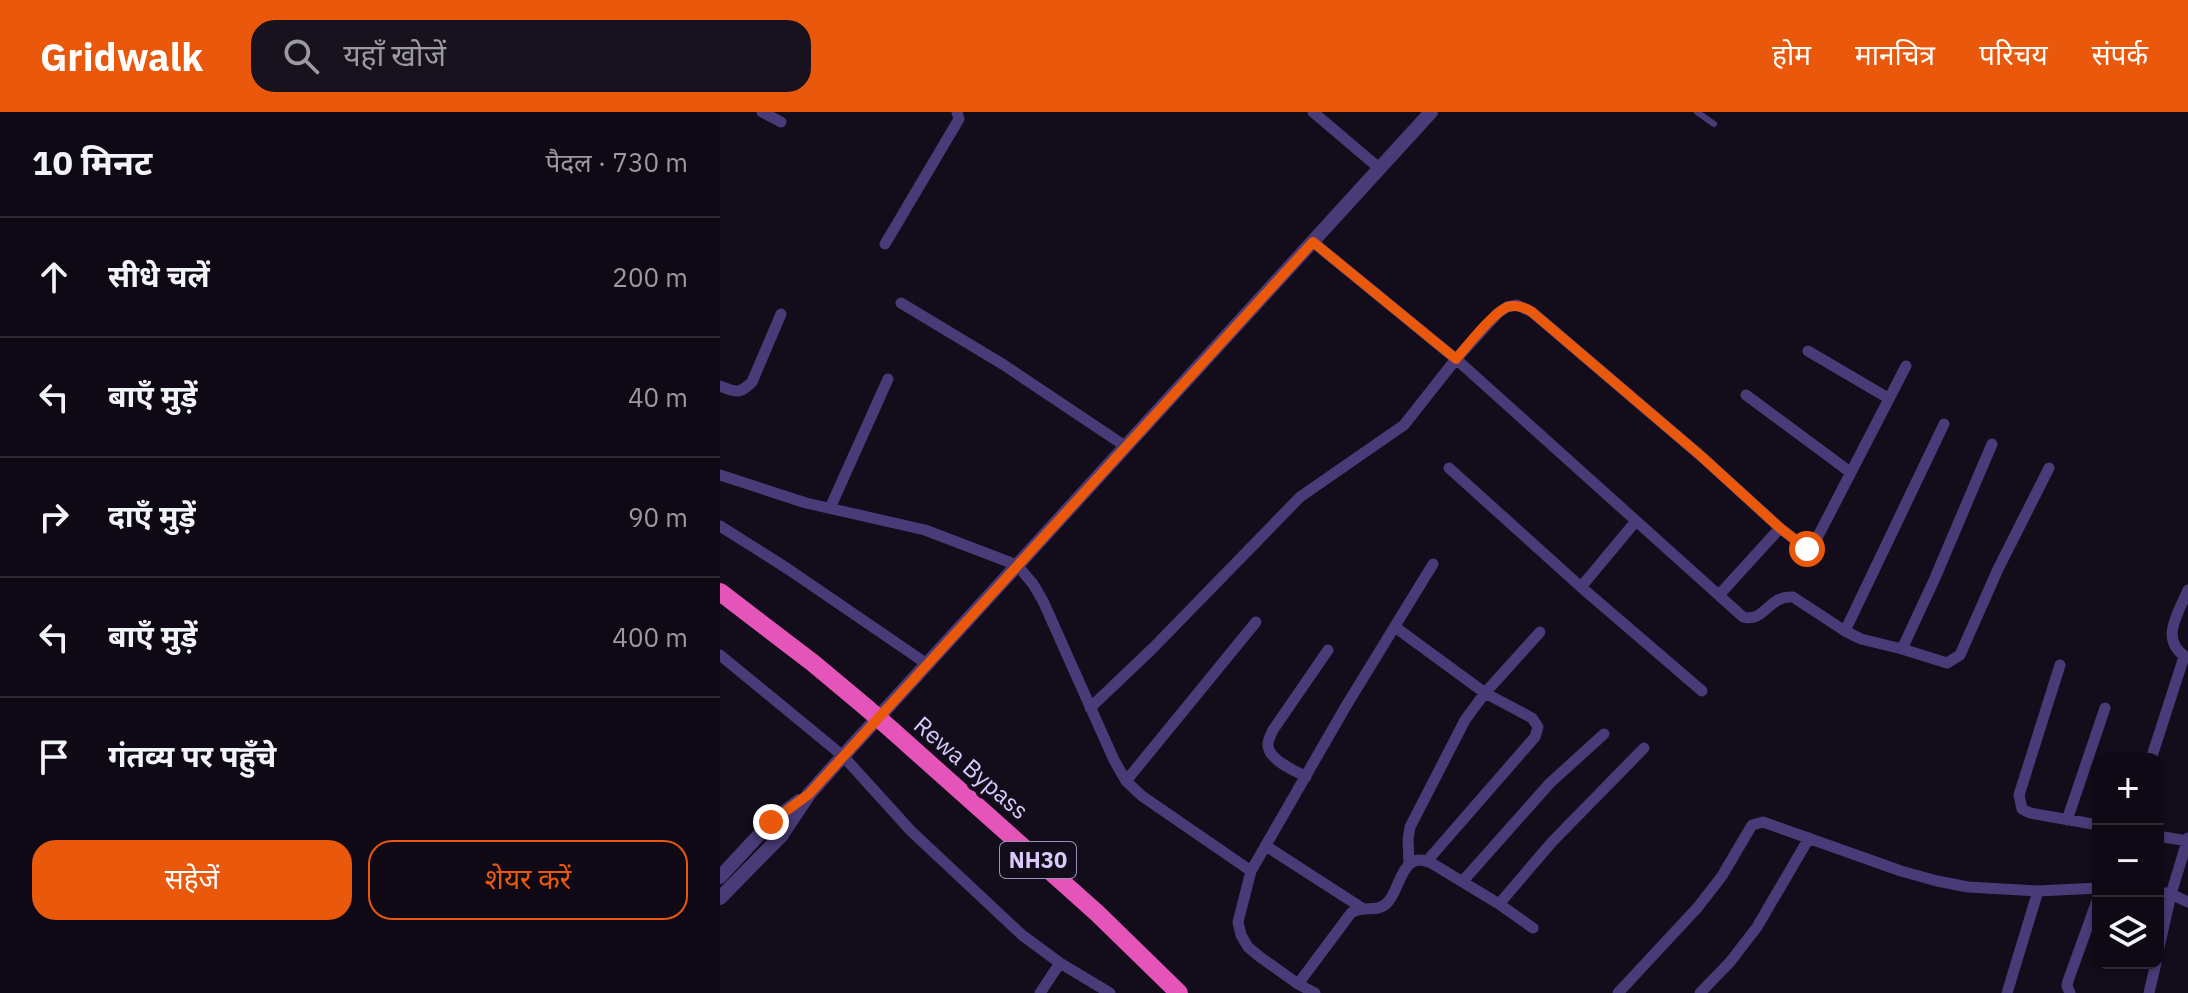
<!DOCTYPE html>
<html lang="hi">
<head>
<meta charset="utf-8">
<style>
	:root { --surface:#0e0914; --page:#17121d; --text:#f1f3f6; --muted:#9b9aa0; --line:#2e2a34; --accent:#ea580c }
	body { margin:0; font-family:"IBM Plex Sans","Noto Sans Devanagari",sans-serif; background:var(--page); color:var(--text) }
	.controls { position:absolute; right:24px; bottom:24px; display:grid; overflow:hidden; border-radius:16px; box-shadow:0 2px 6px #0004 }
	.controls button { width:72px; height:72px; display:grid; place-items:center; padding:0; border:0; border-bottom:2px solid var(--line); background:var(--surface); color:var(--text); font:40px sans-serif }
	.stop { position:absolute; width:24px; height:24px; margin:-18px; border:6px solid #ea580c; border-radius:50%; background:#fff }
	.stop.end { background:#ea580c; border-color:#fff; box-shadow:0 2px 8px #0008 }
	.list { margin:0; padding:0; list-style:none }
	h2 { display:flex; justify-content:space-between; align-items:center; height:104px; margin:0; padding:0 32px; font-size:34px }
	h2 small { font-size:26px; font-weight:400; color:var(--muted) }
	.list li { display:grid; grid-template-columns:52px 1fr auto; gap:24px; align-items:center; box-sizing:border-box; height:120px; padding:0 32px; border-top:2px solid var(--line) }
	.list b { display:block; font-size:30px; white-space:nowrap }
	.list em { font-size:26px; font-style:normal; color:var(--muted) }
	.actions { display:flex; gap:16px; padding:24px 32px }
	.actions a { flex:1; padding:18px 0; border:2px solid var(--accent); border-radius:24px; text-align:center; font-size:28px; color:var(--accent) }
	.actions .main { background:var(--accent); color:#fff }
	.icon { flex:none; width:44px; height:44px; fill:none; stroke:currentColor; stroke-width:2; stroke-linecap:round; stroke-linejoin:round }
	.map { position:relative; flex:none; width:1468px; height:881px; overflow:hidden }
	header { display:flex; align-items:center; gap:48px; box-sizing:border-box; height:112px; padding:0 40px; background:var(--accent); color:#fff }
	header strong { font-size:38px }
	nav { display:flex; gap:44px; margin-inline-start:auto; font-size:28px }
	.search { width:560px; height:72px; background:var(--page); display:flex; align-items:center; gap:20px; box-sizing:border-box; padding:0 28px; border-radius:24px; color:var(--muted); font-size:30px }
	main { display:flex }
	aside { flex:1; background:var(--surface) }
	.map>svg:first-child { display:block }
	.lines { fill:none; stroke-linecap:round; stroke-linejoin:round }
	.service { stroke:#493b77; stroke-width:6 }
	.minor { stroke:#493b77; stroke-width:11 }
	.tertiary { stroke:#493b77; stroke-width:14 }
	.trunk { stroke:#e554b8; stroke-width:18 }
	.trunk-bridge { stroke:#e554b8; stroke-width:18 }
	.route { stroke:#ea580c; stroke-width:10 }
	.labels { text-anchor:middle; stroke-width:8; stroke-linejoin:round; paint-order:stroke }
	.shield { fill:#120c1b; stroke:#9e91b8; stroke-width:2 }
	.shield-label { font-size:22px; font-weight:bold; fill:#dacafb }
	.street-label { font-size:24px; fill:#dacafb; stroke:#120c1b }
</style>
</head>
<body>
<header>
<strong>Gridwalk</strong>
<div class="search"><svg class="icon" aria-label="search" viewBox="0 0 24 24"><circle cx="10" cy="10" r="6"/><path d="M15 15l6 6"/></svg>यहाँ खोजें</div>
<nav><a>होम</a><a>मानचित्र</a><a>परिचय</a><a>संपर्क</a></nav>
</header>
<main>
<aside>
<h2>10 मिनट<small>पैदल · 730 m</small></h2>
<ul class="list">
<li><svg class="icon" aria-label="ahead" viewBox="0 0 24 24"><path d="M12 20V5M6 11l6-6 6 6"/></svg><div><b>सीधे चलें</b></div><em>200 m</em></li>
<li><svg class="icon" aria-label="left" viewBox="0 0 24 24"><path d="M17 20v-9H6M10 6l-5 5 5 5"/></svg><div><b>बाएँ मुड़ें</b></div><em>40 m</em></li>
<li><svg class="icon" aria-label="right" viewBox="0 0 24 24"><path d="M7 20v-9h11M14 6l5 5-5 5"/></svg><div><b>दाएँ मुड़ें</b></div><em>90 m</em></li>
<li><svg class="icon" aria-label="left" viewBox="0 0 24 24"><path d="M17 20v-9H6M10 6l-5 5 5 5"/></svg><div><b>बाएँ मुड़ें</b></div><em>400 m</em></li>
<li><svg class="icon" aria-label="arrive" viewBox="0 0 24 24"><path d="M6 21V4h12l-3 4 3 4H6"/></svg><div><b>गंतव्य पर पहुँचे</b></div></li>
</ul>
<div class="actions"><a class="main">सहेजें</a><a>शेयर करें</a></div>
</aside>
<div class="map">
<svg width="1468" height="881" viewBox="0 0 1468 881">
	<rect width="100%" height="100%" fill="#120c1b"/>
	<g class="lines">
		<path class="service" d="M977,0L994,12"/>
		<path class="minor" d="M42,0L61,10
			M593,0L659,56
			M593,130L736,247L1023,505C1045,511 1048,483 1073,485L1125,519L1141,527L1182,537L1227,551L1240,543L1278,457L1329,356
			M165,132L239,7L237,0
			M181,191L284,253L405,334
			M1088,239L1168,286
			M0,274C15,280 19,283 32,270L61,202
			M1026,283L1130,360
			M729,356L861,475L982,579
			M0,363L86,391L205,418L297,453L313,472L323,489L394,648L406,669L422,684L531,759
			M110,396L168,267
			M0,414L68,457L207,552
			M861,475L916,409
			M1468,478C1458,502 1438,529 1468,546
			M999,483L1060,416
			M675,515L765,581L812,606L818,615L815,625L707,749
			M1125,519L1224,312
			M1182,537L1215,466L1272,332
			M0,543L123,644L191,719L302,823L340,851L390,881
			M1340,553L1299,683L1302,697L1310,701L1378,713
			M370,596L433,536L580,385L684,313L736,247L778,201L787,195L797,193L812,200L981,344L1060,416L1087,437L1096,428L1186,254
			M1431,647L1464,545
			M586,665C574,658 546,647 548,631C549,626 551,622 553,618L608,538
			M406,669L536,510
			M1347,708L1385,596
			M1438,724L1468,729
			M546,734L642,796
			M689,751L688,728L690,715L745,608L765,581L820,520
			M742,770L830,671L884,622
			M1438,780L1451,782L1468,790
			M779,792L832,730L924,636
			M1438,840L1451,782L1468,726
			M578,872L631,801C642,793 657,801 667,791C681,778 681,735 713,752L779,792L813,816
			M320,881L340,851
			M595,881L578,872L540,845L528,835L521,823L518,810L531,759L626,594L713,452
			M898,881L978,795L1002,764L1032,713L1043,710L1181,759L1217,769L1248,775L1318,779L1378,776
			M980,881L1010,850L1037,815L1089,726
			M1287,881L1318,779
			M1350,881L1347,874L1348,869L1378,786
			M1429,881L1436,851"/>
		<path class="tertiary" d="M0,765L51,710L79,689
			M0,786L61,724L89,682L123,644L711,0"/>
		<path class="trunk" d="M0,480L93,551L148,597
			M173,619L377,801L459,881"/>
		<path class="trunk-bridge" d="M148,597L173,619"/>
	</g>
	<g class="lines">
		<path class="route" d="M51,710L89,682L593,130L736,247C747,234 773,201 787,195C796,192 804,195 812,200L981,344L1060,416L1087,437"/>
	</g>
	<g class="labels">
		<rect class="shield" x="280" y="730" width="76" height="36" rx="6"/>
		<g class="shield-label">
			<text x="318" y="756">NH30</text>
		</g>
		<g class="street-label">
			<text transform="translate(251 656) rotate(41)" y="8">Rewa Bypass</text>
		</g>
	</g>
</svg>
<div class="controls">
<button>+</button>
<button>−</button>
<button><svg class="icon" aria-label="layers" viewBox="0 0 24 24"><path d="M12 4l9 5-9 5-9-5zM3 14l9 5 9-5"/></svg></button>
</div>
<div class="stop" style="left:1087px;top:437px"></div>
<div class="stop end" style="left:51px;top:710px"></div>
</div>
</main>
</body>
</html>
